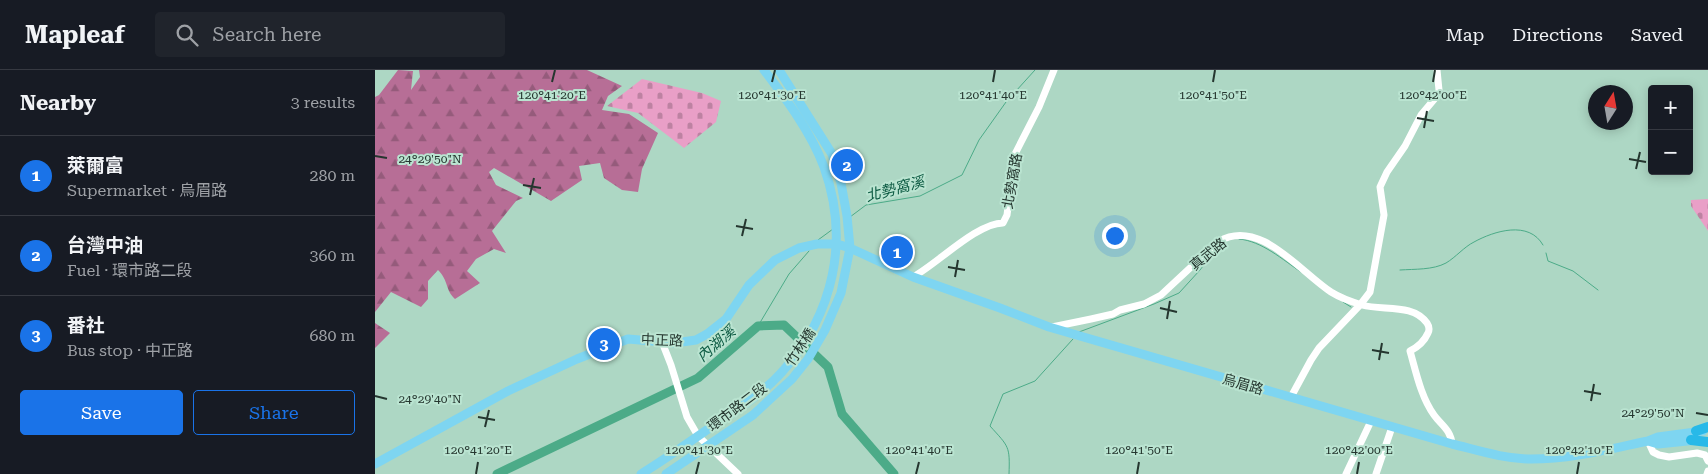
<!DOCTYPE html>
<html lang="en">
<head>
<meta charset="utf-8">
<style>
	:root { --surface:#171b24; --page:#20242c; --text:#f1f3f6; --muted:#9ea1a6; --line:#363941; --accent:#1a73e8 }
	body { margin:0; font-family:"Roboto Serif","Noto Sans TC",serif; background:var(--page); color:var(--text) }
	.controls { position:absolute; right:15px; top:15px; display:grid; overflow:hidden; border-radius:5px; box-shadow:0 2px 12px #0003 }
	.controls button { width:45px; height:45px; display:grid; place-items:center; padding:0; border:0; border-bottom:1px solid var(--line); background:var(--surface); color:var(--text); font:25px sans-serif }
	.compass { position:absolute; left:1213px; top:15px; width:45px; height:45px; border-radius:50%; background:var(--surface); box-shadow:0 2px 12px #0003; rotate:11deg }
	.you { position:absolute; left:739px; top:165px; width:18px; height:18px; margin:-12px; border:4px solid #fff; border-radius:50%; background:#1a73e8; box-shadow:0 0 0 8px #1a73e833 }
	.badge { display:grid; place-items:center; width:32px; height:32px; border-radius:50%; background:var(--accent); color:#fff; font-size:16px; font-weight:700 }
	.pin { position:absolute; translate:-50% -50%; border:2px solid #fff; box-shadow:0 1px 5px #0006 }
	.list { margin:0; padding:0; list-style:none }
	h2 { display:flex; justify-content:space-between; align-items:center; height:65px; margin:0; padding:0 20px; font-size:21px }
	h2 small { font-size:16px; font-weight:400; color:var(--muted) }
	.list li { display:grid; grid-template-columns:32px 1fr auto; gap:15px; align-items:center; box-sizing:border-box; height:80px; padding:0 20px; border-top:1px solid var(--line) }
	.list b { display:block; font-size:19px; white-space:nowrap }
	.list p { margin:0; font-size:16px; white-space:nowrap; color:var(--muted) }
	.list em { font-size:16px; font-style:normal; color:var(--muted) }
	.actions { display:flex; gap:10px; padding:15px 20px }
	.actions a { flex:1; padding:11px 0; border:1px solid var(--accent); border-radius:5px; text-align:center; font-size:18px; color:var(--accent) }
	.actions .main { background:var(--accent); color:#fff }
	.icon { flex:none; width:28px; height:28px; fill:none; stroke:currentColor; stroke-width:2; stroke-linecap:round; stroke-linejoin:round }
	.map { position:relative; flex:none; width:1333px; height:404px; overflow:hidden }
	header { display:flex; align-items:center; gap:30px; box-sizing:border-box; height:70px; padding:0 25px; background:var(--surface); border-bottom:1px solid var(--line) }
	header strong { font-size:24px }
	nav { display:flex; gap:28px; margin-inline-start:auto; font-size:18px }
	.search { width:350px; height:45px; background:var(--page); display:flex; align-items:center; gap:12px; box-sizing:border-box; padding:0 18px; border-radius:5px; color:var(--muted); font-size:19px }
	main { display:flex }
	aside { flex:1; background:var(--surface) }
	.map>svg:first-child { display:block }
	.forest { fill:url(#forest-firs) }
	.cemetery { fill:url(#cemetery-stones) }
	.lines { fill:none; stroke-linecap:round; stroke-linejoin:round }
	.stream { stroke:#4cab88; stroke-width:1 }
	.river { stroke:#4cab88; stroke-width:9 }
	.minor { stroke:#fff; stroke-width:7 }
	.major { stroke:#7ed5f1; stroke-width:9 }
	.highway { stroke:#28b9e8; stroke-width:10 }
	.ticks { fill:none; stroke:#25362f; stroke-width:2 }
	.labels { text-anchor:middle; stroke-width:4; stroke-linejoin:round; paint-order:stroke }
	.street-label { font-size:14px; fill:#25362f; stroke:#bae4d1 }
	.water-label { font-size:15px; font-style:italic; fill:#0c5a42; stroke:#bae4d1 }
	.ticks-label { font-size:12px; text-anchor:middle; fill:#25362f; stroke:#bae4d1; stroke-width:4; stroke-linejoin:round; paint-order:stroke }
</style>
</head>
<body>
<header>
<strong>Mapleaf</strong>
<div class="search"><svg class="icon" aria-label="search" viewBox="0 0 24 24"><circle cx="10" cy="10" r="6"/><path d="M15 15l6 6"/></svg>Search here</div>
<nav><a>Map</a><a>Directions</a><a>Saved</a></nav>
</header>
<main>
<aside>
<h2>Nearby<small>3 results</small></h2>
<ul class="list">
<li><span class="badge">1</span><div><b>萊爾富</b><p>Supermarket · 烏眉路</p></div><em>280 m</em></li>
<li><span class="badge">2</span><div><b>台灣中油</b><p>Fuel · 環市路二段</p></div><em>360 m</em></li>
<li><span class="badge">3</span><div><b>番社</b><p>Bus stop · 中正路</p></div><em>680 m</em></li>
</ul>
<div class="actions"><a class="main">Save</a><a>Share</a></div>
</aside>
<div class="map">
<svg width="1333" height="404" viewBox="0 0 1333 404">
	<defs>
		<pattern id="forest-firs" width="22" height="20" patternUnits="userSpaceOnUse" patternTransform="scale(1.25)"><rect width="22" height="20" fill="#b76e96"/><path d="M5 1l3.5 6h-7zM16 11l3.5 6h-7z" fill="#955b7b"/></pattern>
		<pattern id="cemetery-stones" width="16" height="16" patternUnits="userSpaceOnUse" patternTransform="scale(1.25)"><rect width="16" height="16" fill="#e99fc7"/><path d="M2 7V4a2 2 0 0 1 4 0v3zM10 15v-3a2 2 0 0 1 4 0v3z" fill="#bd82a2"/></pattern>
	</defs>
	<rect width="100%" height="100%" fill="#add7c4"/>
	<path class="forest" d="M23,0L38,1L36,20L45,7L44,0H212L247,16L233,26L227,40L254,44L283,63L267,99L263,122L247,120L229,108L225,93L204,96L207,110L176,131L119,98L114,102L121,115L148,128L141,131L117,161L131,183L119,179L101,189L92,201L105,213L80,229C70,220 74,211 63,200L53,211V229L46,237L16,222L0,242V27L4,25Z
		M0,253L15,263L0,278Z"/>
	<path class="cemetery" d="M267,9L327,23L346,31L341,52L309,78L263,43L232,36Z
		M1333,129V161L1316,136V130Z"/>
	<g class="lines">
		<path class="stream" d="M475,147L491,135L545,126L587,105L604,70L631,32L660,0
			M864,169C887,171 908,190 926,202
			M443,170L458,159
			M1171,183L1173,191L1198,201L1223,220
			M1025,200C1040,199 1058,200 1071,193C1081,187 1089,177 1099,172C1119,161 1154,150 1168,175
			M968,232L976,237
			M383,256L414,204L434,181
			M704,262L779,234L804,223L825,200L839,181L849,172
			M634,404C635,376 634,377 615,356L628,324L660,311L698,269"/>
		<path class="river" d="M122,404L323,308L383,256L409,255L453,297L467,344L519,404"/>
		<path class="minor" d="M538,207C562,194 602,153 628,153L632,145L640,84L664,37L679,0
			M677,257L716,249L738,244L745,240L769,234L786,225L844,171C885,148 924,201 956,222C964,227 977,232 987,235C1008,241 1038,233 1052,253C1054,256 1055,259 1053,263C1049,272 1043,277 1035,281C1041,302 1046,327 1059,345C1066,355 1076,360 1077,374
			M287,272L296,295L312,347L323,366L363,404
			M916,327L936,290L944,278L985,235L995,222L1009,145L1005,117L1012,102L1030,76L1046,45L1062,26L1064,20L1062,0
			M1273,371L1278,382L1284,385L1294,387L1322,383L1330,385L1333,391
			M971,404L996,351
			M1001,404L1017,357
			M1332,404L1333,401"/>
		<path class="major" d="M1273,371L1283,374L1322,370
			M0,394L133,321L202,289L253,269L300,273L321,270L332,264L351,249L374,215L400,190L424,178L442,174H462L475,178L538,207L625,238L674,257L1077,374C1102,380 1129,389 1156,389C1196,389 1234,379 1273,371L1283,367L1328,361
			M266,404C292,388 317,370 342,353C365,338 389,322 407,302C459,244 475,170 449,97C436,62 411,29 389,0
			M291,404L378,345L417,309L433,289L450,260L466,223L475,178L472,146L466,113L457,84L404,0"/>
		<path class="highway" d="M1321,361L1333,357
			M1316,370L1333,372"/>
	</g>
	<path class="ticks" d="M177,12L180,0M397,12L400,0M618,12L620,0M838,12L840,0M1058,12L1060,0M1042,48L1059,51M1049,58L1052,41M0,86L12,88M1254,89L1271,92M1261,99L1265,82M148,115L166,118M155,125L159,108M361,156L378,159M367,166L371,149M573,197L590,200M580,207L583,190M785,238L802,242M792,249L795,231M997,280L1014,283M1004,290L1007,273M1209,321L1226,324M0,326L12,329M1216,331L1219,314M1321,343L1333,345M103,347L120,350M110,357L114,340M101,404L103,392M321,404L324,392M541,404L544,392M762,404L764,392M982,404L984,392M1202,404L1204,392"/>
	<g class="labels">
		<g class="street-label">
			<text transform="translate(637 111) rotate(-80)" y="5">北勢窩路</text>
			<text transform="translate(833 184) rotate(-39)" y="5">真武路</text>
			<text transform="translate(287 270) rotate(2)" y="5">中正路</text>
			<text transform="translate(425 277) rotate(-56)" y="5">竹林橋</text>
			<text transform="translate(868 314) rotate(16)" y="5">烏眉路</text>
			<text transform="translate(362 337) rotate(-37)" y="5">環市路二段</text>
		</g>
		<g class="water-label">
			<text transform="translate(520 119) rotate(-15)" y="5">北勢窩溪</text>
			<text transform="translate(341 274) rotate(-41)" y="5">內湖溪</text>
		</g>
	</g>
	<g class="ticks-label">
		<text x="177" y="29">120°41'20"E</text>
		<text x="397" y="29">120°41'30"E</text>
		<text x="618" y="29">120°41'40"E</text>
		<text x="838" y="29">120°41'50"E</text>
		<text x="1058" y="29">120°42'00"E</text>
		<text x="55" y="93">24°29'50"N</text>
		<text x="55" y="333">24°29'40"N</text>
		<text x="1278" y="347">24°29'50"N</text>
		<text x="103" y="384">120°41'20"E</text>
		<text x="324" y="384">120°41'30"E</text>
		<text x="544" y="384">120°41'40"E</text>
		<text x="764" y="384">120°41'50"E</text>
		<text x="984" y="384">120°42'00"E</text>
		<text x="1204" y="384">120°42'10"E</text>
	</g>
</svg>
<div class="controls">
<button>+</button>
<button>−</button>
</div>
<svg class="compass" viewBox="-18 -18 36 36"><path d="M0-13l5 13h-10z" fill="#e53935"/><path d="M0 13l5-13h-10z" fill="#9ea1a6"/></svg>
<div class="you"></div>
<div class="pin badge" style="left:522px;top:182px">1</div>
<div class="pin badge" style="left:472px;top:95px">2</div>
<div class="pin badge" style="left:229px;top:274px">3</div>
</div>
</main>
</body>
</html>
